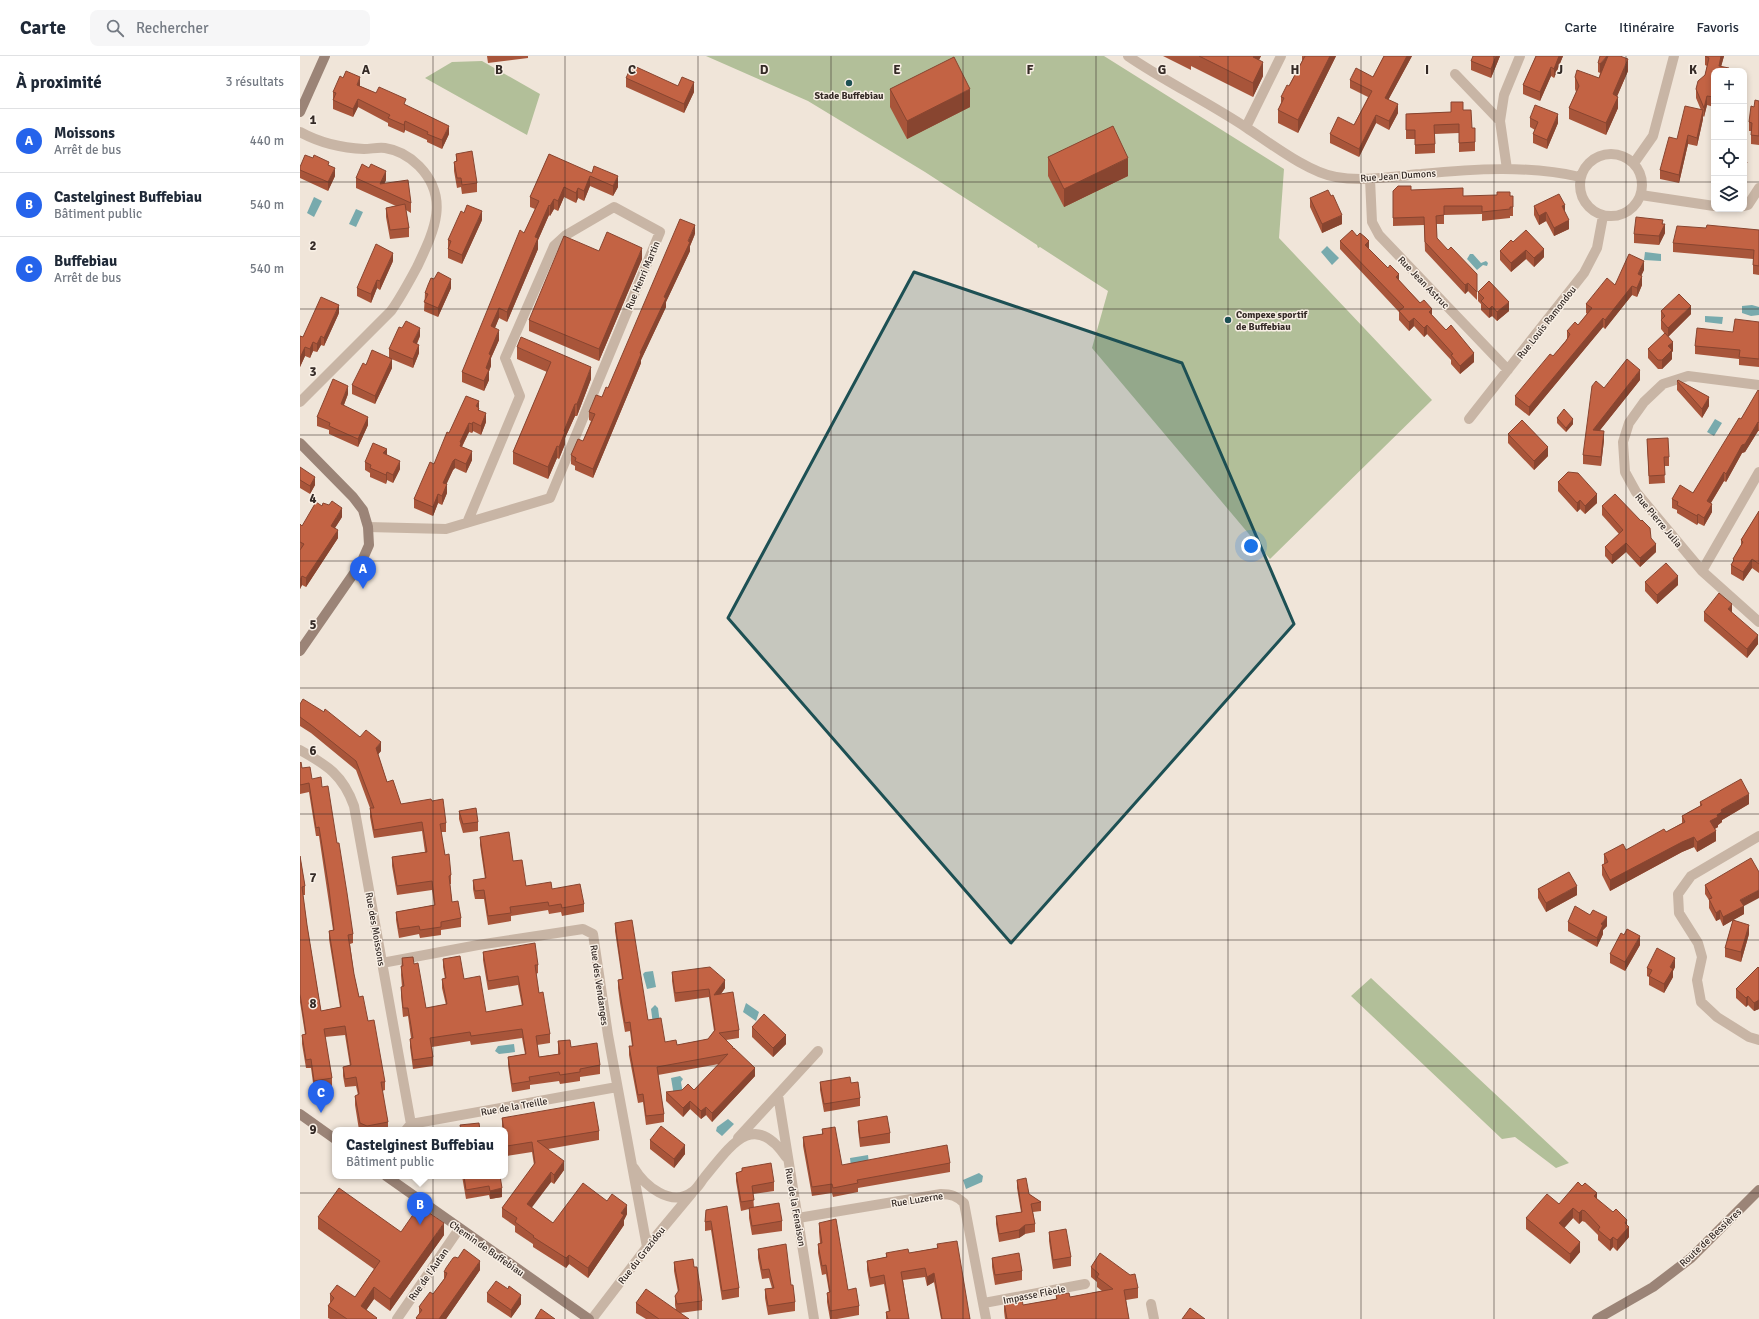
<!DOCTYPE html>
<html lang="fr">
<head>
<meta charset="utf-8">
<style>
	:root { --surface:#fff; --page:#f6f6f7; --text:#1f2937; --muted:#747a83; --line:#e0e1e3; --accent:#2563eb }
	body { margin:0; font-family:Signika,sans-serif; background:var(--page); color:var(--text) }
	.controls { position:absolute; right:12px; top:12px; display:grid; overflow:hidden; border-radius:8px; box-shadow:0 2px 6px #0003 }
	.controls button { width:36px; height:36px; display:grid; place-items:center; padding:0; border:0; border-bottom:1px solid var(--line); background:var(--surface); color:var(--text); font:20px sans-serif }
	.you { position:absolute; left:951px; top:490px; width:14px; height:14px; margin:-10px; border:3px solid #fff; border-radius:50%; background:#1a73e8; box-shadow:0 0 0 6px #1a73e833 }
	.badge { display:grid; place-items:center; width:26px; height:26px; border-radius:50%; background:var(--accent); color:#fff; font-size:13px; font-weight:700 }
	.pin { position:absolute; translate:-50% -33px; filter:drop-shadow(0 1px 2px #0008) }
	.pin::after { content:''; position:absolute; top:21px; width:14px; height:12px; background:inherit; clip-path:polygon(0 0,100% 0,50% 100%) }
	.popup { position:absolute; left:32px; top:1071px; width:176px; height:52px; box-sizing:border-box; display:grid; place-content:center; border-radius:8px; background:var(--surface); filter:drop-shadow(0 1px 3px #0005); font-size:13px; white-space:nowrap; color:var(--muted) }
	.popup b { font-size:15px; color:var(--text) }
	.popup::after { content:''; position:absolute; left:50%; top:100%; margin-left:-8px; border:8px solid transparent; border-top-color:var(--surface) }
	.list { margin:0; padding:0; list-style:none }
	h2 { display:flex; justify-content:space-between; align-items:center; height:52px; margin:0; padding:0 16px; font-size:17px }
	h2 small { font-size:13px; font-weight:400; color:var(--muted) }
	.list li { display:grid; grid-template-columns:26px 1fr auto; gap:12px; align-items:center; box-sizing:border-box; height:64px; padding:0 16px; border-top:1px solid var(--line) }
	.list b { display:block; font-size:15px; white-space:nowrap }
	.list p { margin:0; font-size:13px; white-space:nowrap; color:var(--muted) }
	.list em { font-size:13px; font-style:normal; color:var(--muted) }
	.icon { flex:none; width:22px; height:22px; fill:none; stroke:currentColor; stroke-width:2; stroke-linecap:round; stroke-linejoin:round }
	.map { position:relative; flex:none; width:1459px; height:1263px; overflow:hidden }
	header { display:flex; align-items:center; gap:24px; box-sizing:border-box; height:56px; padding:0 20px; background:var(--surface); border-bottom:1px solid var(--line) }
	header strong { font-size:19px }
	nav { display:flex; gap:22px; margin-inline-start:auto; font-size:14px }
	.search { width:280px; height:36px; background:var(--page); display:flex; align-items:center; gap:10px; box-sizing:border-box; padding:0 14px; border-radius:8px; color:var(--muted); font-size:15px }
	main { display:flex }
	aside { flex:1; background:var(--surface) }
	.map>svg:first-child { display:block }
	.green { fill:#b2bf99 }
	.water { fill:#78aaad }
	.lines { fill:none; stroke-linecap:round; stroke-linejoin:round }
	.street { stroke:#c8b5a5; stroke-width:10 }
	.secondary { stroke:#9b8477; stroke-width:10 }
	.wall { fill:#a8553a }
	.shaded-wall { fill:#884530 }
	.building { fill:#c36344; stroke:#884530 }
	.marked { fill:#1d5054; fill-opacity:0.2; stroke:#1d5054; stroke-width:3; stroke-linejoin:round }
	.grid { fill:none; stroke:#342a26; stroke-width:1; stroke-opacity:0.55 }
	.poi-dot { fill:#1d5054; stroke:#f8efe5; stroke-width:1.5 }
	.labels { text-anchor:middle; stroke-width:3; stroke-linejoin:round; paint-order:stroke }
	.poi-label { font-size:10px; font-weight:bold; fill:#342a26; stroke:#f8efe5 }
	.street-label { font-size:10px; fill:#342a26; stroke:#f8efe5 }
	.grid-label { font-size:13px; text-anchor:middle; font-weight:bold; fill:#342a26; stroke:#f8efe5; stroke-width:3; stroke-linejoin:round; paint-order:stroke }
</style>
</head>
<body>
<header>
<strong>Carte</strong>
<div class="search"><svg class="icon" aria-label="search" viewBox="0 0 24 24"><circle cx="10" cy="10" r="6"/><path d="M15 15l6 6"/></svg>Rechercher</div>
<nav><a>Carte</a><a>Itinéraire</a><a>Favoris</a></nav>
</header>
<main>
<aside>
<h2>À proximité<small>3 résultats</small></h2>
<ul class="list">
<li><span class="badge">A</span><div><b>Moissons</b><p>Arrêt de bus</p></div><em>440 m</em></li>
<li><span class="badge">B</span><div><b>Castelginest Buffebiau</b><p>Bâtiment public</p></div><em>540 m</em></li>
<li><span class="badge">C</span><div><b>Buffebiau</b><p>Arrêt de bus</p></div><em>540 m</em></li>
</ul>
</aside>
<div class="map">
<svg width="1459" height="1263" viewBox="0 0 1459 1263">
	<rect width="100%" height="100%" fill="#f0e5d9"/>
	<path class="green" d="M406,0H804L984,113L979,182L1132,344L970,503L792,292L808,235L740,191L738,192L737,189L625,116L508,45Z
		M182,5L240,38L227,79L125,22L152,6Z
		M1071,922L1269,1107L1256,1112L1215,1081L1202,1083L1051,940Z"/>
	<path class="water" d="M14,141L22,145L14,161L7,157Z
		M56,153L63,156L56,171L49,168Z
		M1027,190L1039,202L1032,209L1021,196Z
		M1345,196L1361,198V205L1344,204Z
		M1170,198H1173L1181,207L1186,205L1188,207L1187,210L1183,209L1177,214L1167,203Z
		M1452,249L1459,251V259L1451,260L1442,257V250Z
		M1405,260L1423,261L1422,268L1405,266Z
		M1415,363L1422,367L1414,380L1407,376Z
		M353,915L356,931L347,933L343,918L345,916Z
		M446,947L459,956L456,965L443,956Z
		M355,949L358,952L360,967L353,968L351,953Z
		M214,988L215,996L199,998L195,995L198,990Z
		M380,1020L383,1023L381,1026L383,1038L374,1040L371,1022Z
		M428,1063L434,1068L422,1080L416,1075L417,1071Z
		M568,1099L569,1108L551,1111L550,1102Z
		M679,1117L683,1120L682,1126L666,1133L663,1124Z"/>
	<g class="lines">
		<path class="street" d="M828,0C866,26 908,46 947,72C970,87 1009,117 1036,121C1064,126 1093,120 1121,118C1172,113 1229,109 1280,121
			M1155,18L1200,65
			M946,71L981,0
			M0,76C20,87 41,92 64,93C71,93 78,91 85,92C99,94 110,101 119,110C151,143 133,177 117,211C109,226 101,241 91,255L0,346
			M1280 129a31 31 0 1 1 62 0a31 31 0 1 1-62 0Z
			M1334,107L1353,80L1374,0
			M1207,113L1200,65L1204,39L1220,0
			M1070,123L1072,166L1079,179L1208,314
			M1341,139L1414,150
			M1444,150L1448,149L1459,132
			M1459,329L1388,320L1363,328L1344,346L1329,367L1323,386L1325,416L1336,436L1402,515L1459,566
			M1169,363L1284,217L1297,192L1303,160
			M68,471L146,473L250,442L360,176L314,151L266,179L254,190L205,302L220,340L167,467
			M1402,515L1459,416
			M0,694C27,709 43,719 54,750L111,1068L106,1074
			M1459,780L1391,820L1378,838L1379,857L1398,887L1402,901L1397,924L1401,946L1417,961L1449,981L1459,984
			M82,907L178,889L283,873L293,878L308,979L347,1191
			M478,1039L514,1263
			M111,1068L317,1031
			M438,1082L518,995
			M334,1112C344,1129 371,1152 392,1136C397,1133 400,1127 404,1122C429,1092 453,1052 486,1101
			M498,1162L641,1138C651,1138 657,1140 664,1147L686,1263
			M684,1247L785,1228
			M851,1248L854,1263
			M97,1263L159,1173
			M292,1263L347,1191L392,1137"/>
		<path class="secondary" d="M0,56L25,0
			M0,387L53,441L63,454L68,471L69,489L61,507L0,595
			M0,1058L35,1083
			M86,1120L289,1263
			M1297,1263L1353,1231L1391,1202L1459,1134"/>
	</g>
	<path class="wall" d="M187,0H228V2L188,7Z
		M863,0H961L959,4L963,20L953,41L891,10V14Z
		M1002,0H1036L998,77L978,67V54L981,47V41L989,30L1002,5Z
		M1084,0H1112L1088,44L1098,57L1089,74L1076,67L1059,101L1030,87V78L1054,69L1068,41L1050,32V24L1073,21Z
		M1200,0L1191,22L1171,14V5Z
		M1236,0H1263L1254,22L1251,20L1240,45L1223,38V29Z
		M1405,0H1424L1421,10L1429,15H1414V51L1407,49L1404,61L1403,60V63L1397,90L1388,88L1379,127L1360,123V114L1377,83L1401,54L1396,42V33L1405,19L1407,10L1405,9Z
		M1298,7L1328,15L1317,40L1318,52L1306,79L1269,63V52L1276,36L1275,33V21L1299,22L1300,17L1298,16Z
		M326,22L378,30L394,36L384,57L326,31Z
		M60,30L76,37L106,49L149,78L142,93L127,86V84L105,74L104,77L88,70V67L58,51L53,61L33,53V36Z
		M590,33L670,51L607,83L590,51Z
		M1459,45V89L1451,88V75H1449V66L1454,51Z
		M1163,54L1172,72H1175V95L1159,96V77L1135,78V97L1115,98V83H1106V58L1151,56Z
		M1230,62L1258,67L1247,93L1233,87V78L1235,74L1230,71Z
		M156,98L177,127V136L162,138L161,131L157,132L154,115V106H156Z
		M249,98L318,131L313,140L290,130L284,145L278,142L276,147L264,141L258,155L254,153L250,160L249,159L238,184V193L207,266L199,262L195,272L199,284L191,302V310L189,315V324L184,335L162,326V316L235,153L230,151V141Z
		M748,101L828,120L764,151L748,120Z
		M29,109L35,120L28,135L0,122V111Z
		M56,122L86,124L84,128L111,147V157L106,154L109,172V181L90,183L86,161V152L96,150L56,132Z
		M1111,134L1163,140H1213V160H1210V162L1182,165V158L1144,159V168H1136L1137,182L1177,236V244L1168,235L1165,238L1125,195L1124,169L1093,170V135Z
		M1010,142L1042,168L1022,177L1010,151Z
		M1234,150L1265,156L1269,173L1254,180L1246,165L1239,169L1234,159Z
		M182,164L162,208L148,202V184Z
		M1363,168L1365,177L1359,189L1334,187V178Z
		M1406,172L1459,174V219L1453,218V203L1373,196V187Z
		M395,178L390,190V195L366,246V251L341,304V307L293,422L275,414V410L271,408V399L283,385L291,365L289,364V356L302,341L308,332Z
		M1040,185L1069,193L1132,259L1174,306L1160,318L1151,308V304L1127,278L1124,281L1114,270L1109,275L1099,264V256L1040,193Z
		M1213,186L1244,201L1234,211L1226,203L1211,216L1200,204V195Z
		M299,195L342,203L299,305L229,275V264Z
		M93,205L80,234L77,232L71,247L57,240V232Z
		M1344,214L1341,219L1342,229L1337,241L1332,239L1305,273L1303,271L1229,360L1215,349V340L1253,300L1267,283V275L1278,269L1287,258L1286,257V248L1315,229Z
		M134,223L151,232L138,261L124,255L125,237Z
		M1178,236L1209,255L1197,265L1192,260L1189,262L1181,254V248L1178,245Z
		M1361,255L1391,258L1368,281L1373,295L1372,296V303L1362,313H1358L1348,302V293L1365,278L1361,273Z
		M39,257L24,290L21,289L17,296L13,295L10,302L5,300L0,311V280L3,281Z
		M1459,266V311L1439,309V303L1395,298V290Z
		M120,280L117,288L119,297L113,312L89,302V293Z
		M217,291L291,323L277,360H275L265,382V388L259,403L257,402L248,423L213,408V396L247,316L217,303Z
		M66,309L92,312L75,348L52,338V329Z
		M1340,324L1300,374L1304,384L1301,410L1283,408V399L1304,332Z
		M1377,325L1409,350L1402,362L1377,334Z
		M1459,335V375H1458L1445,396L1442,397L1426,426L1424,425L1411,447L1412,456L1404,470L1398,467L1397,469L1377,457V454L1372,452V443L1393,437Z
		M48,338L44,349L68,369L58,391L29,378V374L17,370V361Z
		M179,351V354L186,366L181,379L173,375L172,377L169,376L162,391L172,404L166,417L155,412L153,414L146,428L147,437L142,449L138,447L133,460L114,452V443L134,408Z
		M1257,362L1273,368L1266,376L1257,367Z
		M1208,378L1248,400L1234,414L1208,387Z
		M1347,383L1369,401V410H1364L1365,427L1349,428Z
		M87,399L100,413L93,427L87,424L86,428L70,421V417L65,414V406Z
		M0,411L15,429L10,438L0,432Z
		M1258,426L1297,447L1285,458L1280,453L1277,456L1258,435Z
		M1302,450L1351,482L1356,496L1340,511L1326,496L1312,508L1305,500V491L1319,478L1302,459Z
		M1459,455V517L1452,512L1443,525L1431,518V509L1433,507V503L1441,490V484Z
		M42,461L35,472L38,482L6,531L2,529L0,533V468L2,470Z
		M1345,526L1378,529L1357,548L1345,535Z
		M1404,556L1432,557L1458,588L1447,602L1404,565Z
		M0,648L60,681L81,695L78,698L87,726L101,748L132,745L146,767V776H141L145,799L151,819V828H150L152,846L161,862V871L141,874V879L120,882L119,878L99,882L96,864V856L134,849L132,834L97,839L92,810V801L125,796L122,775L74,782L70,761V752L56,714L11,677L0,670Z
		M0,707L2,712L12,723L22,731L37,787L53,878V887L50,888L54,918L59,941L68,965L85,1026V1034L82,1035L88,1066V1074H59L55,1049V1040L58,1039L56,1030L45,1031L43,1020V1011L50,1010L45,979L25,981L32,1022V1031L14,1034L11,1012H6L2,988V979L5,978L0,946V800L5,830V839H3L7,869L21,955L40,951L29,883V875L33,874L19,780H16L9,736L0,738Z
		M1400,746L1449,748L1422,764V766L1418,769V771L1415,773L1416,785L1397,796L1394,791L1382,796L1310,835L1302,819V809L1304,808V798L1326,794L1366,776L1382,767V760L1400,750Z
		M159,755L178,766V775L163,777L159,763Z
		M180,781L213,805L226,830L252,833L284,848V856L262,860L261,856L249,858L248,854L211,860V865L188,869L184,843H175L173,833V824L185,823L180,789Z
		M1405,829L1444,850V858L1433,864L1449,878L1441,906L1425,901V892L1433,864L1423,870L1420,863L1416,865L1409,852V844L1405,838Z
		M1238,833L1277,839L1246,856L1238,842Z
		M1290,859L1307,870L1303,874V878L1297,891L1268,875V866Z
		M315,867L348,964L365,986L377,989L408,983L414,975L409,941L375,946L372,925V916L425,932L421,938L439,974V982L426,984L455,1020L412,1066L406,1059L401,1063L390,1053L383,1061L366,1045V1036L394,1034L419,1008L358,1019L364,1058V1066L346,1069L343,1046L338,1047L329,999V990H332L330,975L325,976L320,947L318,932V924L322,923L315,875Z
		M1324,879L1340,889L1325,915L1310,907V898Z
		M183,896L238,909V917L236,918L239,937L250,978V987L237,989L239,1001L258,998V985L271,991L300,1009V1018L280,1021V1025L260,1028L259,1025L230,1029V1033L212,1036L208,1009V1001L225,998L222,982L171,989L170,985L132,991L133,1001V1010L113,1013L110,991V983L111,982L108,960L103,961L101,940V931H102L101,919L102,902L114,908L126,952L146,949L142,932V923H145L143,911V903L164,923L186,956L222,950L218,929L188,934L183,904Z
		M1375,911L1373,915V921L1364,937L1349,929V921L1347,920V912Z
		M1459,912V953L1454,955L1448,949L1446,951L1436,942V933Z
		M452,971L486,988L473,1001L452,981Z
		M520,1026L551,1027L560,1042V1050L524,1056L520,1034Z
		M202,1062L299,1075V1084L248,1093L264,1114L254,1128L251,1126L231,1151L253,1167L327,1158L324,1164V1169L288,1222L269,1208L266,1212L233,1191V1188L215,1176V1170L202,1161V1152L234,1109L232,1096L207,1100L205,1089V1074H202Z
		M558,1065L590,1077V1087L560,1091L558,1074Z
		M522,1073L542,1109L650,1107V1116L558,1132V1136L533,1141L532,1137L512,1140L503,1090V1081L522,1078Z
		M350,1084L385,1098L374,1112L350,1093Z
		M442,1112L474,1126V1135L453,1138L454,1152L482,1165V1175L452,1179L449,1162V1153L441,1155L436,1125V1117L442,1115Z
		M162,1120H200L202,1141L190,1143L189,1139L166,1143Z
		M717,1124L729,1138L741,1146V1155L733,1156L735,1168V1176L725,1178L719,1182L699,1186L696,1168V1160L721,1156L717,1132Z
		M1297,1143L1327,1170L1329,1181L1317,1195L1313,1191L1310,1195L1298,1184V1179L1285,1166L1282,1165L1279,1168L1273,1162L1264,1172L1280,1196L1270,1208L1226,1173V1162L1259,1148Z
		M406,1154L439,1232V1241L422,1244L411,1174L405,1175V1166Z
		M18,1161L101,1176L144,1179L90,1255L74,1243L66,1254L77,1263H30L28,1262V1250L30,1247V1238L55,1241L74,1213L18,1173Z
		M519,1167L548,1234L559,1250V1259L537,1263H530L527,1246V1237L529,1236L526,1218L522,1219L518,1197V1188L520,1187L519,1176Z
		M749,1176L771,1201V1210L753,1213L749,1185Z
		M637,1188L670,1263H641L634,1226L627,1230L625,1221L603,1224L609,1263H586V1256H589L584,1228L570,1231L567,1214V1205L586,1201V1197H609L637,1192Z
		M458,1193L491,1229L495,1246V1255L468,1259L465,1242V1233L472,1232L469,1222L462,1223L458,1202Z
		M692,1202L722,1215V1224L695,1229L692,1211Z
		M374,1206L394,1211L402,1245V1254L380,1257L389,1263H346L336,1257V1247L376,1254L375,1249V1240L378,1236L374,1215Z
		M791,1211L838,1232V1242L826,1244L829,1263H705L704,1255V1246L723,1249L756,1243V1239L770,1241L802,1235L797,1231V1226L791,1221Z
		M180,1214L146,1263H116V1262L119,1258V1251L133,1238L144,1223V1216Z
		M187,1237L221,1248L211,1262L187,1246Z"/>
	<path class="shaded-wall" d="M954,0H961L953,15V1Z
		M1030,0H1036L998,77V64Z
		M1107,0H1112L1085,50V42Z
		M1196,0H1200L1191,22V13Z
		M1259,0H1263L1254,22V13Z
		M1307,0H1314L1300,17V8Z
		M1421,0H1424L1420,15L1419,10Z
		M1328,3V15L1313,50V38Z
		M963,6V20L953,41V27Z
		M1251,11V20L1240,45V36Z
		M60,21V30L57,37V29Z
		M394,26V36L384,57V48Z
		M670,33V51L607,83V65Z
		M1407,40V49L1404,61V52Z
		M1318,41V52L1306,79V67Z
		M58,43V51L53,61V53Z
		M1098,48V57L1089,74V65Z
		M1403,54V63L1397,90V82Z
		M1258,58V67L1247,93V84Z
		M1076,59V67L1059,101V93Z
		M105,65V74L104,77V69Z
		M149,70V78L142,93V84Z
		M1388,79V88L1379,127V119Z
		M828,102V120L764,151V133Z
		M1447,107V116H1444V108Z
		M35,112V120L28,135V126Z
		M86,115V124L81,134L80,128Z
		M290,120V130L284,145V135Z
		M318,120V131L313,140V130Z
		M264,131V141L258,155V145Z
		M278,132V142L276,147V137Z
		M254,143V153L250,160V150Z
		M249,149V159L238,184V193L207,266V256L235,181Z
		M1265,149V158L1262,150Z
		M182,155V164L162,208V199Z
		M1246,156V165L1239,169V160Z
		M1042,159V168L1022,177V168Z
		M1269,164V173L1254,180V172Z
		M1363,164L1362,173L1365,168V177L1359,189V180Z
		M395,169V178L390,190V195L366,246V251L341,304V307L293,422V413L340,297Z
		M1069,185V194L1065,189Z
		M342,192V203L299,305V293Z
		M1244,193V201L1234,211V202Z
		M1226,194V203L1211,216V207Z
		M93,197V205L80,234V225Z
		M1344,205V214L1338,227V218Z
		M1099,218V227L1096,221Z
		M1342,220V229L1337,241V232Z
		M151,223V232L138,261V252Z
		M77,224V232L71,247V238Z
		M1168,227V235L1165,238V229Z
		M1332,230V239L1305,273V264Z
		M1209,246V255L1197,265V256Z
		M39,249V257L24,290V282Z
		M1192,250V260L1189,262V253Z
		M1391,250V258L1368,281V272Z
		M199,252V262L191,281V270Z
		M1132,253V261L1129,256Z
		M1114,262V270L1109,275V266Z
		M1303,262V271L1229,360V351Z
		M1127,269V278L1124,281V272Z
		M120,272V280L113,295V286Z
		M199,274V284L191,302V310L189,315V324L184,335V325L186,312L189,298Z
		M21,280V289L17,296V288Z
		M13,286V295L10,302V293Z
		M1373,286V295L1372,296V303L1362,313V304L1368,290Z
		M119,289V297L113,312V303Z
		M5,291V300L0,311V302Z
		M1174,297V306L1160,318V310Z
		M92,303V312L75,348V340Z
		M291,311V323L277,360V348Z
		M1340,314V324L1293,383V374Z
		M48,330V338L41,356V348Z
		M1409,341V350L1402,362V353Z
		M179,345V361L176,350Z
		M275,348V360L265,382V388L259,403V391L264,375Z
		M186,357V366L181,379V370Z
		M68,361V369L58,391V383Z
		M1273,363V368L1266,376V372Z
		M173,366V375L172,377V368Z
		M1458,366V375L1445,396L1442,397L1426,426V418L1442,389Z
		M169,367V376L161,392L160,399V386Z
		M1304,375V384L1301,410V401Z
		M257,390V402L248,423V411Z
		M1248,391V400L1234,414V405Z
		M87,393V401L83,397Z
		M172,395V404L166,417V408Z
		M155,403V412L153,414L143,436V427L153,405Z
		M100,405V413L93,427V419Z
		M87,416V424L86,428V419Z
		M1424,416V425L1407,453V445Z
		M15,421V429L10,438V430Z
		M147,428V437L142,449V440Z
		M138,438V447L133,460V451Z
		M1297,438V447L1285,458V450Z
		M1280,444V453L1277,456V447Z
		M1412,448V456L1404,470V462Z
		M42,452V461L31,478V470Z
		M1398,458V467L1397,469V460Z
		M38,474V482L6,531V522Z
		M1326,487V496L1312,508V499Z
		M1356,488V496L1340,511V502Z
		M1452,503V512L1443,525V516Z
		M2,520V529L0,533V524Z
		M1378,520V529L1357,548V539Z
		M1432,548V558L1428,553Z
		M1458,579V588L1447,602V593Z
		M81,686V695L76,701V692Z
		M1449,738V748L1422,764V766L1418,769V771L1410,775V765L1421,754Z
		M1416,775V785L1397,796V786Z
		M1394,781V791L1382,796L1310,835V824L1382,786Z
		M1277,830V839L1246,856V847Z
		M1459,834V842L1444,850V858L1423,870V861L1440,844Z
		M1420,854V863L1416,865V857Z
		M1307,861V870L1303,874V878L1297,891V882L1301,868Z
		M1449,869V878L1441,906V896Z
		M1340,880V889L1325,915V906Z
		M1375,902V911L1373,915V921L1364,937V928L1370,911Z
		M425,924V932L414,948V939Z
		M1448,940V949L1446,951V942Z
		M1459,944V953L1454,955V947Z
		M486,979V988L473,1001V992Z
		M455,1012V1020L412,1066V1057Z
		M390,1045V1053L383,1061V1052Z
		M406,1051V1059L401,1063V1055Z
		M385,1089V1098L374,1112V1103Z
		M264,1105V1114L254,1128V1119Z
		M251,1116V1126L227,1158V1148Z
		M202,1132V1141L190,1143V1135Z
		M1297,1137V1148L1294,1140Z
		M327,1149V1158L324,1164V1169L288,1222V1212L321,1157Z
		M1273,1152V1162L1259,1178V1167Z
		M1282,1154V1165L1279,1168V1157Z
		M1327,1164V1172L1329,1171V1181L1317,1195V1184L1325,1167Z
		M144,1167V1179L90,1255V1243Z
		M725,1169V1178L719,1182V1174Z
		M1313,1181V1191L1310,1195V1184Z
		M1280,1186V1196L1270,1208V1198Z
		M269,1199V1208L266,1212V1202Z
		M180,1205V1214L146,1263H139Z
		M634,1217V1226L627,1230V1221Z
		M74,1231V1243L61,1262V1250Z
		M221,1239V1248L211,1262V1254Z"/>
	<path class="building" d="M899,0H954L953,1L963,6L953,27Z
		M1005,0H1030L998,64L978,54L984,42L981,41L987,29L989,30Z
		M1084,0H1107L1085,42L1098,48L1089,65L1076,59L1059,93L1030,78L1038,61L1054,69L1072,35L1050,24L1056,12L1073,21Z
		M1173,0H1196L1191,13L1171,5Z
		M1236,0H1259L1254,13L1251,11L1240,36L1223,29Z
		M1300,0H1307L1300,8L1298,7Z
		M1308,0H1320L1328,3L1313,38L1318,41L1306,67L1269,52L1279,30L1275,21L1277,14L1299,22Z
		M1405,0H1421L1419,10L1429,12L1428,15H1414V41L1407,40L1404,52L1396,33L1398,25L1405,19L1409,2Z
		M654,1L670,33L607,65L590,33Z
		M332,9L378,30L382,21L394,26L384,48L326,22Z
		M46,15L60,21L57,29L76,37L79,31L106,43L104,48L149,70L142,84L127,78L128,76L105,65L104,69L88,62L90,59L58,43L53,53L33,44L36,37L33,36L40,20L43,22Z
		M1455,44L1459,45V80L1451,79L1452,67L1449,66L1451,50L1454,51Z
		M1151,46H1163V54H1171L1172,72H1175V86L1159,87V68L1134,69L1135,88L1115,89V74H1106V58L1151,56Z
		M1235,49L1258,58L1247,84L1233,78L1238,66L1230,62Z
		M1385,50L1403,54L1397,82L1388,79L1379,119L1360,114L1369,81L1377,83Z
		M813,70L828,102L764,133L748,101Z
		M172,95L177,127L162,129L161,122H157L154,106L157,105L156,98Z
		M249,98L292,117L294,110L318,120L313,130L290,120L284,135L278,132L276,137L264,131L258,145L254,143L250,150L249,149L235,181L238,182L207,256L199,252L191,270L199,274L189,298L191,299L186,312L189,314L184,325L162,316L220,174L224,177L239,145L230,141Z
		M1444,98L1447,107L1444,108Z
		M5,99L13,102L14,99L29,106L28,109L35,112L28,126L0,114V111Z
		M62,108L69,112L71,108L86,115L80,128L108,124L111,147L56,122Z
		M1098,130H1111V134L1163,132V140L1197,139V136H1210V140H1213V151H1210V153L1182,156V150H1144V159L1136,160L1137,182L1148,194L1151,191L1177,218V236L1168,227L1165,229L1125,186L1124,161L1093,162V135Z
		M1028,134L1031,140L1033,139L1042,159L1022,168L1010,142Z
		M1259,138L1265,149L1262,150L1269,164L1254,172L1246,156L1239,160L1234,150Z
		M105,148L109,172L90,174L86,152Z
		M167,149L182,155L162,199L148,193L151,185L148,184L161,155L164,157Z
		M1336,161L1363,164L1362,168H1365L1359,180L1334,178Z
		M380,163L395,169L388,185L390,186L364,241L366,242L340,297L341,298L293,413L275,405L276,402L271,399L278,383L283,385L295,358L289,356L296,339L302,341L306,331L308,332Z
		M1407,169L1459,174V210L1453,209L1454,194L1373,187L1377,170L1406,172Z
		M1052,174L1057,180L1060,177L1065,181L1069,185L1065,189L1088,212L1090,209L1099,218L1096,221L1120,247L1124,244L1132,253L1129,256L1146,274L1151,269L1174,297L1160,310L1151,299L1153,298L1127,269L1124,272L1114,262L1109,266L1099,255L1104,251L1040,185Z
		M1226,174L1244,193L1234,202L1226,194L1211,207L1200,195L1211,184L1213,186Z
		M307,176L342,192L299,293L229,264L264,180L299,195Z
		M76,188L93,197L80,225L77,224L71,238L57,232Z
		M1329,198L1344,205L1338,218L1342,220L1337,232L1332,230L1305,264L1303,262L1229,351L1215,340L1250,298L1253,300L1266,285L1270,278L1267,275L1275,266L1278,269L1292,252L1286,248L1307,222L1315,229Z
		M138,216L151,223L138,252L124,246L128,238L125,237L128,229L131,222L134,223Z
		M1189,225L1209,246L1197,256L1192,250L1189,253L1181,245L1184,242L1178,236Z
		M1379,238L1391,250L1368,272L1361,264L1365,260L1361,255Z
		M21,241L39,249L24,282L21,280L17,288L13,286L10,293L5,291L0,302V280L3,281Z
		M1435,263L1459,266V303L1439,301L1440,294L1395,290L1397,272L1433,276Z
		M106,265L120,272L113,286L119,289L113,303L89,293L99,271L102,272Z
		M1365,277L1373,286L1368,290L1372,294L1362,304H1358L1348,293Z
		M221,281L291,311L277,348H275L264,375L265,376L259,391L257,390L248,411L213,396L251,306L217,291Z
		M72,294L92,303L75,340L52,329L63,307L66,309Z
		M1327,303L1340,314L1293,374L1304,375L1301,401L1283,399L1292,330L1296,325L1304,332Z
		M33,323L48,330L41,348L68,361L58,383L29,370L30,367L17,361Z
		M1378,324L1409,341L1402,353L1377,325Z
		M1458,334L1459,335V367L1458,366L1445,388L1442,389L1426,418L1424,416L1407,445L1412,448L1404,462L1398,458L1397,460L1377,449L1378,446L1372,443L1380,429L1393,437L1439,362L1441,363Z
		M166,340L179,345L176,350L179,352L178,354L186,357L181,370L173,366L172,368L169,367L160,386L161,387L160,390L172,395L166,408L155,403L153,405L143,427L147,428L142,440L138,438L133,451L114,443L130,406L134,408L147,376L149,377Z
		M1264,353L1273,363L1266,372L1257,362Z
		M1222,364L1248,391L1234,405L1208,378Z
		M1368,382L1369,401H1364L1365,419L1349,420L1347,383Z
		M73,387L87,393L83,397L100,405L93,419L87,416L86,419L77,415L70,412L71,409L65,406Z
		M0,411L15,421L10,430L0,424Z
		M1268,416L1278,417L1297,438L1285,450L1280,444L1277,447L1258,426Z
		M1315,438L1341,465L1342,464L1350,472L1351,482L1356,488L1340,502L1326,487L1312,499L1305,491L1323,474L1302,450Z
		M32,445L42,452L31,470L38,474L6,522L2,520L0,524V494L4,488L0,486V468L2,470L16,446L22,450L23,447L29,449Z
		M1459,455V508L1452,503L1443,516L1431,509L1434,504L1433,503L1443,486L1441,484Z
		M1366,507L1378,520L1357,539L1345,526Z
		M1419,537L1432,548L1428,553L1458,579L1447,593L1404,556Z
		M3,643L24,656L25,653L60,681L66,674L81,686L76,692L87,726L93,724L101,748L131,743L132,745L143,743L146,767L140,768L145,799L149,798L151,819L149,820L152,846L158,845L161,862L141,866V871L120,874L119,870L99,873L96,856L135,849L132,825L97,830L92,801L127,796L122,766L74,774L70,752H74L56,705L11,669L0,661V648Z
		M1,706L2,712L10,711L12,723L21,721L22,731L28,730L37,787H39L47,837L53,878L48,879L54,918L59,941L63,940L68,965L74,964L85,1026H81L88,1066L67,1070L60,1067L55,1040L59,1038L56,1021L45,1023L43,1011L51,1009L45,970L24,973L32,1022L14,1025L11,1003L6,1004L2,979L6,978L0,938V800L5,830L2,831L7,869L21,955L41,951L29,875L34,874L29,833L19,771L16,772L9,727L0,729V707Z
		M1441,723L1449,738L1421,754L1422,756L1417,759L1418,761L1410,765L1416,775L1397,786L1394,781L1382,786L1310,824L1302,809L1308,806L1304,798L1323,788L1326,794L1364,773L1366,776L1385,766L1382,760L1402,749L1400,746Z
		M176,752L178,766L163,768L159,755Z
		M209,776L213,805L222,804L226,830L251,826L252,833L280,828L284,848L262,852L261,848L249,850L248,846L210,851L211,857L188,860L184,834L175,835L173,824L186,822L180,781Z
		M1451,802L1459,816V834L1440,844L1444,850L1423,861L1420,854L1416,857L1409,843L1412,842L1405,829Z
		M1269,816L1277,830L1246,847L1238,833Z
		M1275,850L1290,859L1293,854L1307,861L1301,868L1303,869L1297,882L1268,866Z
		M332,864L348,964L361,962L365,986L376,984L377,989L408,983L415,974L409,933L375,937L372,916L410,911L425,924L414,939L433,936L439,974L419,977L433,991V993L434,992L455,1012L412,1057L406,1051L401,1055L390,1045L383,1052L366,1036L382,1034L388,1028L394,1034L428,998L357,1011L364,1058L346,1060L343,1038L338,1039L329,990H333L330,966L325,967L318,924L323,923L315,867Z
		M1433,864L1449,869L1441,896L1425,892Z
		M1327,873L1340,880L1325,906L1310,898L1321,877L1324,879Z
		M235,887L238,909H235L239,937L243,936L250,978L236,980L239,1001L260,998L258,985L270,984L271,991L297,987L300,1009L280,1013V1016L260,1019L259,1016L229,1021L230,1025L212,1028L208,1001L226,998L222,973L171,980L170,976L130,982L133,1001L113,1004L110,983L113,982L108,952H103L101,931L104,930L101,910H103L102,902L113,901L114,908L118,907L126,952L147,948L142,923L146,922L143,903L160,900L164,923L180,920L186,956L223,949L218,920L188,925L183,896Z
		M1357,892L1375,902L1370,911L1373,913L1364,928L1349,920L1352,914L1347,912Z
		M1458,911L1459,912V944L1454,947L1448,940L1446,942L1436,933Z
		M464,958L486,979L473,992L452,971Z
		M550,1021L551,1027L558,1026L560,1042L524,1048L520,1026Z
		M294,1046L299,1075L237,1085L264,1105L254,1119L251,1116L227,1148L253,1167L283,1127L307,1145L312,1138L327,1149L321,1157L324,1159L288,1212L269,1199L266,1202L233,1181L234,1180L215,1166L217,1162L202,1152L235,1107L232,1086L207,1090L205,1079V1074H204L202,1062Z
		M587,1060L590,1077L560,1082L558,1065Z
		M179,1067L180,1074H161L160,1069Z
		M361,1070L385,1089L374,1103L350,1084Z
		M535,1071L542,1109L647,1089L650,1107L557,1124L558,1127L533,1132L532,1128L512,1131L503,1081L523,1078L522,1073Z
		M471,1107L474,1126L452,1130L454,1144L441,1146L436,1117L442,1115V1112Z
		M164,1120H200L202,1132L190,1135L189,1130L166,1134Z
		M726,1122L729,1138L741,1146L731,1148L735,1168L725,1169L719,1174L699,1178L696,1160L722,1156L717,1124Z
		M1278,1126L1282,1130L1285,1127L1297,1137L1294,1140L1296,1142L1313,1156L1316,1153L1327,1164L1325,1167L1329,1171L1317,1184L1313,1181L1310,1184L1298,1174L1300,1171L1285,1155L1282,1154L1279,1157L1273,1152L1259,1167L1280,1186L1270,1198L1226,1162L1247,1138L1259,1148Z
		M39,1132L101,1176L119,1150L144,1167L90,1243L74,1231L61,1250L77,1262L76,1263H47L28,1250L34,1242L30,1238L37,1229L55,1241L80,1205L18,1161Z
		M479,1147L482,1165L452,1170L449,1152Z
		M427,1150L439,1232L422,1235L411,1165L405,1166L406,1154Z
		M536,1163L548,1234L556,1232L559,1250L530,1255L527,1237L530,1236L526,1209L522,1210L518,1188L522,1187L519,1167Z
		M766,1173L771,1201L753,1204L749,1176Z
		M657,1185L670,1263H642L634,1217L627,1221L625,1212L601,1216L609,1263H588L586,1256L590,1255L584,1219L570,1222L567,1205L587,1201L586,1197L608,1193L609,1197L638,1192L637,1188Z
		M486,1188L491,1229H493L495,1246L468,1250L465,1233L474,1232L469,1213L462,1214L458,1193Z
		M164,1193L180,1205L139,1263H117L116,1262L122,1254L119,1251L121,1248L130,1236L133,1238L145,1222L147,1217L144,1216L146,1212L153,1202L155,1201L158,1202Z
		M719,1197L722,1215L695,1219L692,1202Z
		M800,1197L830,1219L835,1218L838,1232L824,1234L829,1263H707L704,1246L722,1243L723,1249L757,1243L756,1239L769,1237L770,1241L813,1233L797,1221L799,1218L791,1211Z
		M393,1203L394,1211H397L402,1245L377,1248L375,1240L379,1234L374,1206Z
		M196,1225L208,1233L209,1230L221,1239L211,1254L187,1237Z
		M346,1233L389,1263H359L336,1247Z
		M890,1252L905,1263H882Z
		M241,1253L255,1263H235Z"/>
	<path class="marked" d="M614,216L882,307L994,568L711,887L428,562Z"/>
	<path class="grid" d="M133,0V1263M265,0V1263M398,0V1263M531,0V1263M663,0V1263M796,0V1263M928,0V1263M1061,0V1263M1194,0V1263M1326,0V1263M0,126H1414M1444,126H1459M0,253H1459M0,379H1459M0,505H1459M0,632H1459M0,758H1459M0,884H1459M0,1010H1459M0,1137H1459"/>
	<g class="poi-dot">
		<circle cx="549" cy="27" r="4"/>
		<circle cx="928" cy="264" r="4"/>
	</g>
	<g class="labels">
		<g class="poi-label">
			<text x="549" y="43">Stade Buffebiau</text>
			<text x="936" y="262" text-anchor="start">Compexe sportif<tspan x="936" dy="12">de Buffebiau</tspan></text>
		</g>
		<g class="street-label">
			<text transform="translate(1098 119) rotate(-4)" y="4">Rue Jean Dumons</text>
			<text transform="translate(342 219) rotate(-67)" y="4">Rue Henri Martin</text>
			<text transform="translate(1124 226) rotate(46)" y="4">Rue Jean Astruc</text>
			<text transform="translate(1246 266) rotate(-52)" y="4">Rue Louis Ramondou</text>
			<text transform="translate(1359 464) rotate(50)" y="4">Rue Pierre Julia</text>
			<text transform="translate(76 873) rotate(80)" y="4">Rue des Moissons</text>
			<text transform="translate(300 929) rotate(82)" y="4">Rue des Vendanges</text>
			<text transform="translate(214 1050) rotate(-10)" y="4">Rue de la Treille</text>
			<text transform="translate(617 1143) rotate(-9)" y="4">Rue Luzerne</text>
			<text transform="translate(496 1151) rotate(80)" y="4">Rue de la Fenaison</text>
			<text transform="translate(1410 1181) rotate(-43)" y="4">Route de Bessières</text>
			<text transform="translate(187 1192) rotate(35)" y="4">Chemin de Buffebiau</text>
			<text transform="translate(341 1199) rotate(-52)" y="4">Rue du Grazidou</text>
			<text transform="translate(128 1218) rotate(-55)" y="4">Rue de l'Autan</text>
			<text transform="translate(734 1238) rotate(-11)" y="4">Impasse Flèole</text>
		</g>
	</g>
	<g class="grid-label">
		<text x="66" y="18">A</text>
		<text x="199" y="18">B</text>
		<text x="332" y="18">C</text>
		<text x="464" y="18">D</text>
		<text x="597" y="18">E</text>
		<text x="730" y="18">F</text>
		<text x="862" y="18">G</text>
		<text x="995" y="18">H</text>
		<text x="1127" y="18">I</text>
		<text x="1260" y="18">J</text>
		<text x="1393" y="18">K</text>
		<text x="13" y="68">1</text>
		<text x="13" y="194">2</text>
		<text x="13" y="320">3</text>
		<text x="13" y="447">4</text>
		<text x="13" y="573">5</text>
		<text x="13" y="699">6</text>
		<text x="13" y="826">7</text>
		<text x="13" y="952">8</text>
		<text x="13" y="1078">9</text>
	</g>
</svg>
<div class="controls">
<button>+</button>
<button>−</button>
<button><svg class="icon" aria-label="locate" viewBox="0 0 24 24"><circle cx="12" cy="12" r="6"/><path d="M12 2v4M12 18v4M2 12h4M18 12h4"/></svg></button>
<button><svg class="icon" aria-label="layers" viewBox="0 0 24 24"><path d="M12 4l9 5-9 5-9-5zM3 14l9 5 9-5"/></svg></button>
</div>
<div class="you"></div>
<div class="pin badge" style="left:63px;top:533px">A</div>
<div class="pin badge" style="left:120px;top:1169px">B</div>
<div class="popup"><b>Castelginest Buffebiau</b>Bâtiment public</div>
<div class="pin badge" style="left:21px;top:1057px">C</div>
</div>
</main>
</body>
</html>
